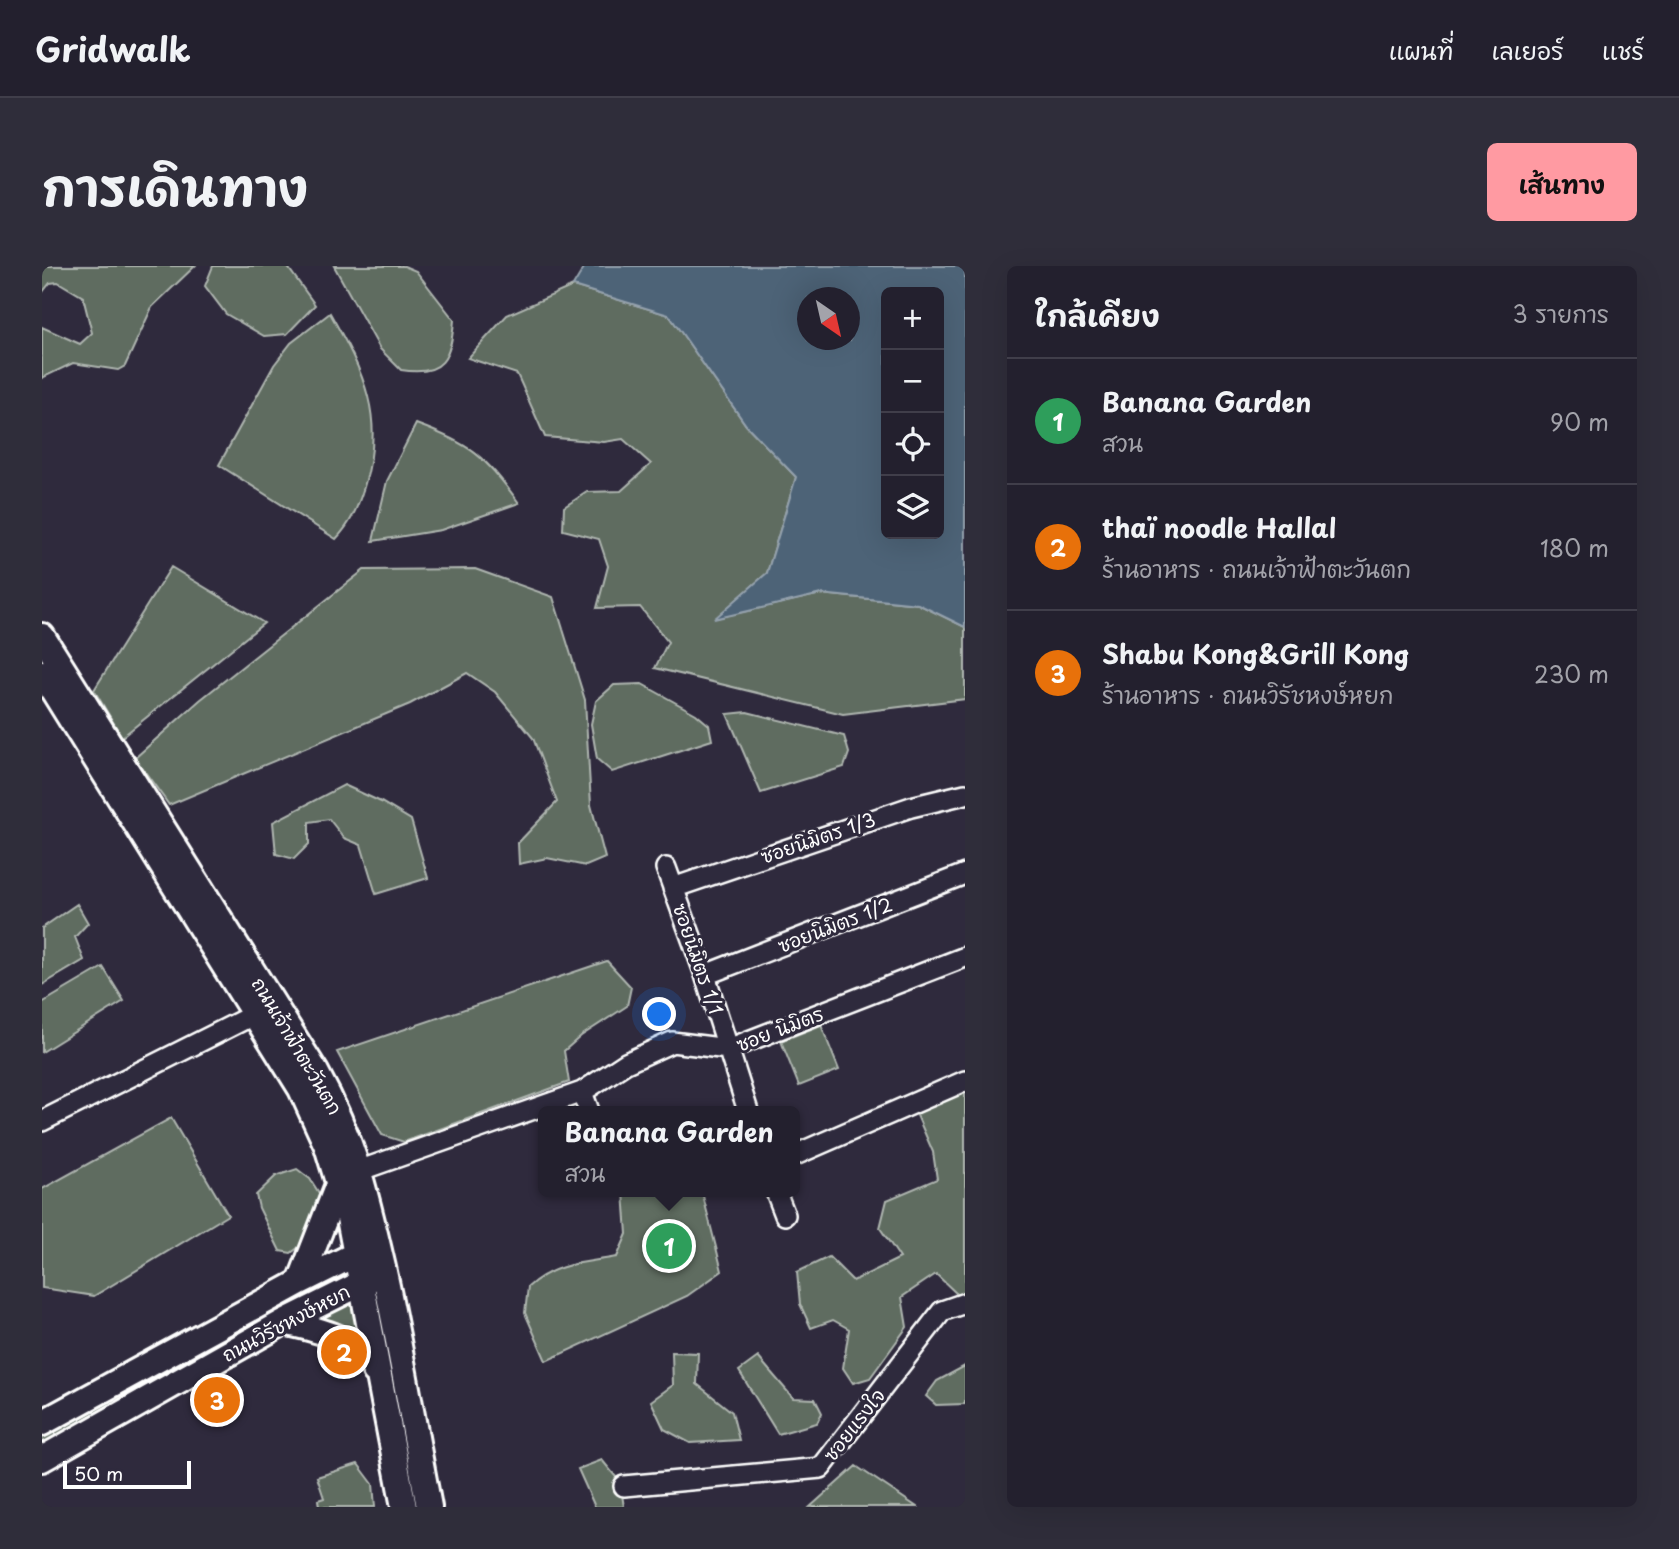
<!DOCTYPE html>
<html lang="th">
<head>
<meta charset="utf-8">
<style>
	:root { --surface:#23202e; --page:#2f2d3a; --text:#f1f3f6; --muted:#a3a3aa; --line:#403e4a; --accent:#ff9aa2 }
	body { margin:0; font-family:"Playpen Sans","Playpen Sans Thai",sans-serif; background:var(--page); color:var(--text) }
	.controls { position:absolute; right:21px; top:21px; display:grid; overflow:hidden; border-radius:10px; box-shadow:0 7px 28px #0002 }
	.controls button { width:63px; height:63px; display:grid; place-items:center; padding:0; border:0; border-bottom:2px solid var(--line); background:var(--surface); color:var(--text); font:35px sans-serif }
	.compass { position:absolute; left:755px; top:21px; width:63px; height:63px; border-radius:50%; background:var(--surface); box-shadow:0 7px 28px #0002; rotate:146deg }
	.scale { position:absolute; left:21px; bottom:18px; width:128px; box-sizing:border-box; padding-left:7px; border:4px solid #fff; border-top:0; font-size:19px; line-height:24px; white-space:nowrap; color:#fff; -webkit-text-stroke:5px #2f2a3d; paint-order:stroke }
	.you { position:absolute; left:618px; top:749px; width:24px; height:24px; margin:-18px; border:5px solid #fff; border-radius:50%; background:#1a73e8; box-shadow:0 0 0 10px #1a73e833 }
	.badge { display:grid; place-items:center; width:46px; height:46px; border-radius:50%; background:var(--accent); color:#fff; font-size:23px; font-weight:700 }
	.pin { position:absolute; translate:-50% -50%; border:4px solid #fff; box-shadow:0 2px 7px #0006 }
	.popup { position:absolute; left:496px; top:840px; width:262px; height:91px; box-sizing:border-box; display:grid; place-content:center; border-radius:10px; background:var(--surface); filter:drop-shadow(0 2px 5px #0005); font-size:23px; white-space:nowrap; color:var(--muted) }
	.popup b { font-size:26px; color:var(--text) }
	.popup::after { content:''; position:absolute; left:50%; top:100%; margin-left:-14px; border:14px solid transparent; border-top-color:var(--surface) }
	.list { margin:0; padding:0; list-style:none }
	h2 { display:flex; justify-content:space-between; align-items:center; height:91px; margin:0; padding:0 28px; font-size:30px }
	h2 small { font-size:23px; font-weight:400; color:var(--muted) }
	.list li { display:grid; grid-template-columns:46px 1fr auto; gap:21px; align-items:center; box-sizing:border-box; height:126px; padding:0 28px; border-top:2px solid var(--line) }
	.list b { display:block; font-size:26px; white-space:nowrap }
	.list p { margin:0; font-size:23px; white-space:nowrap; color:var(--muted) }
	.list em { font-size:23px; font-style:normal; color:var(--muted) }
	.icon { flex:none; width:38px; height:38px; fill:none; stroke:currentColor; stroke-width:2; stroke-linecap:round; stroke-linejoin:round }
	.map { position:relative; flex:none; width:923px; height:1241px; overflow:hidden; border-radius:10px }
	header { display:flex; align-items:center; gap:42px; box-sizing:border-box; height:98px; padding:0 35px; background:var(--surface); border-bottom:2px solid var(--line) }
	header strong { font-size:33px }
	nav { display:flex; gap:38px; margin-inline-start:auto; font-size:24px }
	.intro { display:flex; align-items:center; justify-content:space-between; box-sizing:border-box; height:168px; padding:0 42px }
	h1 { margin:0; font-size:49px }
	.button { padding:18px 32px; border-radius:10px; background:var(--accent); color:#111; font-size:24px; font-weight:700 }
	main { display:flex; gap:42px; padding:0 42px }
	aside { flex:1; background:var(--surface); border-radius:10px; box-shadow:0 7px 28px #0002 }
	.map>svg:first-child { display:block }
	.green { fill:#5f6c61; stroke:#afb6b0; stroke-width:2 }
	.water { fill:#4d6377; stroke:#94a1ad; stroke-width:2; fill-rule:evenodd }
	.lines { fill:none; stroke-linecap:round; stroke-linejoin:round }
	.minor-casing { stroke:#fff; stroke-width:24 }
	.major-casing { stroke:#fff; stroke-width:30 }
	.minor { stroke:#2f2a3d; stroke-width:19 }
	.major { stroke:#2f2a3d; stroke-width:24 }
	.labels { text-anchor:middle; stroke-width:6; stroke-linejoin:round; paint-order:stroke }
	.street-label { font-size:19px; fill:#fff; stroke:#2f2a3d }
</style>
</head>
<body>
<header>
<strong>Gridwalk</strong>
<nav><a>แผนที่</a><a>เลเยอร์</a><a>แชร์</a></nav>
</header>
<div class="intro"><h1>การเดินทาง</h1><a class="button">เส้นทาง</a></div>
<main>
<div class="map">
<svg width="923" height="1241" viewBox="0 0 923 1241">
	<rect width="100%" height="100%" fill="#2f2a3d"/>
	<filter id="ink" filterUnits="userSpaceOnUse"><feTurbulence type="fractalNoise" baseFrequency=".0143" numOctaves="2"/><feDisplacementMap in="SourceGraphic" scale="14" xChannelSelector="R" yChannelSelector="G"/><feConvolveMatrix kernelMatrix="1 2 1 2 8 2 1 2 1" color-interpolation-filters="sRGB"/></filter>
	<g filter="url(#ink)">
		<path class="green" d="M0,0H153L110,41L83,100L76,104L31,97L0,112V61L38,78L50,67L41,31L16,16L8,17L0,27Z
			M171,0H245L273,39L245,68L222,70L184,48L163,20Z
			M292,0H362L374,5L412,54C409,92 402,111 359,104L338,83Z
			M531,20L627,49L704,159L754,211L725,307L674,352L779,328L876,338L923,361V433L801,448L613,402L626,376L598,341L555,342L566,300L557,273L521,264L522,241L545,226L579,225L609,198L581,173L562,176L503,171L475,108L426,92L465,49Z
			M288,47C322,107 344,152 322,221C315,243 309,257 294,273L177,199L232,99L249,77Z
			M374,158C429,178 443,190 477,237L399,264L331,275L345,215Z
			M129,301L222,357L80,471L52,424Z
			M433,303L511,331L543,434L549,539L563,592L544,600L505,592L477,598L476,577L515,536L491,472L453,426L425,407L368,438L127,539L93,492L158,434L322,304Z
			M600,418L654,448L667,459L670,474L570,506L555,493L549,458L554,435L572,419Z
			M705,446L802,470L807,487L802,501L719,527L685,448Z
			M302,519L339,536L369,554L386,612L334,628L319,579L302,572L287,553L267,556V578L252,593L234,588L231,556Z
			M35,638L46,657L33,671L42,694L0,719V662Z
			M565,695L589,721L585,740L539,770L522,785L527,816L362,876L340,869L295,786Z
			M61,701L82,735L0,786V737Z
			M779,759L797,804L757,820L739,775Z
			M923,823V1026L917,1030L894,1008L860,1031L865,1061L828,1112L811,1117L801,1102L807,1063L791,1054L769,1062L758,1038L755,1006L787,991L811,1015L858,992L838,962L845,934L895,913L891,886L874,847Z
			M129,852L186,949L52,1030L0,1022V923Z
			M255,903L268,913L286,941L265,975L249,987L238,985L217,942L214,929L234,910Z
			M582,926H660L680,1005L645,1030L504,1095L483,1047L486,1021C512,997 541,997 575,991L585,968Z
			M285,1020L286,1023L0,1180V1173L248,1035Z
			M308,1029L318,1074L266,1056Z
			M630,1086L656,1087L655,1118L690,1146L697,1174L648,1177L622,1163L609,1135L631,1119Z
			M716,1091L751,1132L773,1133L780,1147L775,1157L736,1168L697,1105Z
			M923,1100V1138L894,1139L884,1130L895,1115Z
			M560,1194L578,1216L582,1241H553L536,1203Z
			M316,1198L331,1218L333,1241H277L276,1234L282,1232L275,1211Z
			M814,1200L875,1241H768Z"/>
		<path class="water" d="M543,0H923V361L876,338L779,328L672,353L725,307L754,211L704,159L627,49L531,20ZM844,26H897V268H844ZM766,32H808V74H766Z"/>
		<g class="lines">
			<g class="minor-casing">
				<path id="minor" d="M624,602L663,709L706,845
					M631,622L869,541L923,528
					M663,709L923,608
					M540,826L547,845
					M0,855L213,748
					M753,889L923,815
					M319,904L540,826L584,797L630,776L686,783L923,691
					M734,926L743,949
					M582,1220L779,1202L900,1045L923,1037"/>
			</g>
			<g class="major-casing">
				<path id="major" d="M0,370L274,806C313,877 324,928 342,1006C359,1084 372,1163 387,1241
					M0,407L259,823L285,880L307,952L362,1241
					M258,1016L297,916
					M242,1056C274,1064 318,1071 333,1105
					M0,1157L258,1016L326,982
					M0,1193L242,1056L332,1011"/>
			</g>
			<use href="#minor" class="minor"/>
			<use href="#major" class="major"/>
		</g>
	</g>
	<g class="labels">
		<g class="street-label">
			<text transform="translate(776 572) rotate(-19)" y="7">ซอยนิมิตร 1/3</text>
			<text transform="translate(793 659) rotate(-21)" y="7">ซอยนิมิตร 1/2</text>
			<text transform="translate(656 693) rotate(71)" y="7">ซอยนิมิตร 1/1</text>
			<text transform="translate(738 763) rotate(-21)" y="7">ซอย นิมิตร</text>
			<text transform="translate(255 780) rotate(59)" y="7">ถนนเจ้าฟ้าตะวันตก</text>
			<text transform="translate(244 1057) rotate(-28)" y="7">ถนนวิรัชหงษ์หยก</text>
			<text transform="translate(812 1159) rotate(-52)" y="7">ซอยแรงใจ</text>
		</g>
	</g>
</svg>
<div class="controls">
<button>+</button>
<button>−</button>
<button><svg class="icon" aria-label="locate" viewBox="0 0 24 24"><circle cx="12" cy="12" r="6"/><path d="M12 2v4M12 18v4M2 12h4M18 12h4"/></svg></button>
<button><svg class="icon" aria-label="layers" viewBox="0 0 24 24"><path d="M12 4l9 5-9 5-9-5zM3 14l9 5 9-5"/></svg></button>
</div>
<svg class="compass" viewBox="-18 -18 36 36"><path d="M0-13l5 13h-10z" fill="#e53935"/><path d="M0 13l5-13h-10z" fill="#a3a3aa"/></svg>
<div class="scale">50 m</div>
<div class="you"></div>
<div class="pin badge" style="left:627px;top:980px;background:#2e9e5b">1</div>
<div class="popup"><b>Banana Garden</b>สวน</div>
<div class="pin badge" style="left:302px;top:1086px;background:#e8710a">2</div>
<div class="pin badge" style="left:175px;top:1134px;background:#e8710a">3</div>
</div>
<aside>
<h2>ใกล้เคียง<small>3 รายการ</small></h2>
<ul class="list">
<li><span class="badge" style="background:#2e9e5b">1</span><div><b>Banana Garden</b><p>สวน</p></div><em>90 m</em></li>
<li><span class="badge" style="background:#e8710a">2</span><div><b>thaï noodle Hallal</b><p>ร้านอาหาร · ถนนเจ้าฟ้าตะวันตก</p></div><em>180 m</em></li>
<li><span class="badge" style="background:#e8710a">3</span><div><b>Shabu Kong&amp;Grill Kong</b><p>ร้านอาหาร · ถนนวิรัชหงษ์หยก</p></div><em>230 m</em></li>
</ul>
</aside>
</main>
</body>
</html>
